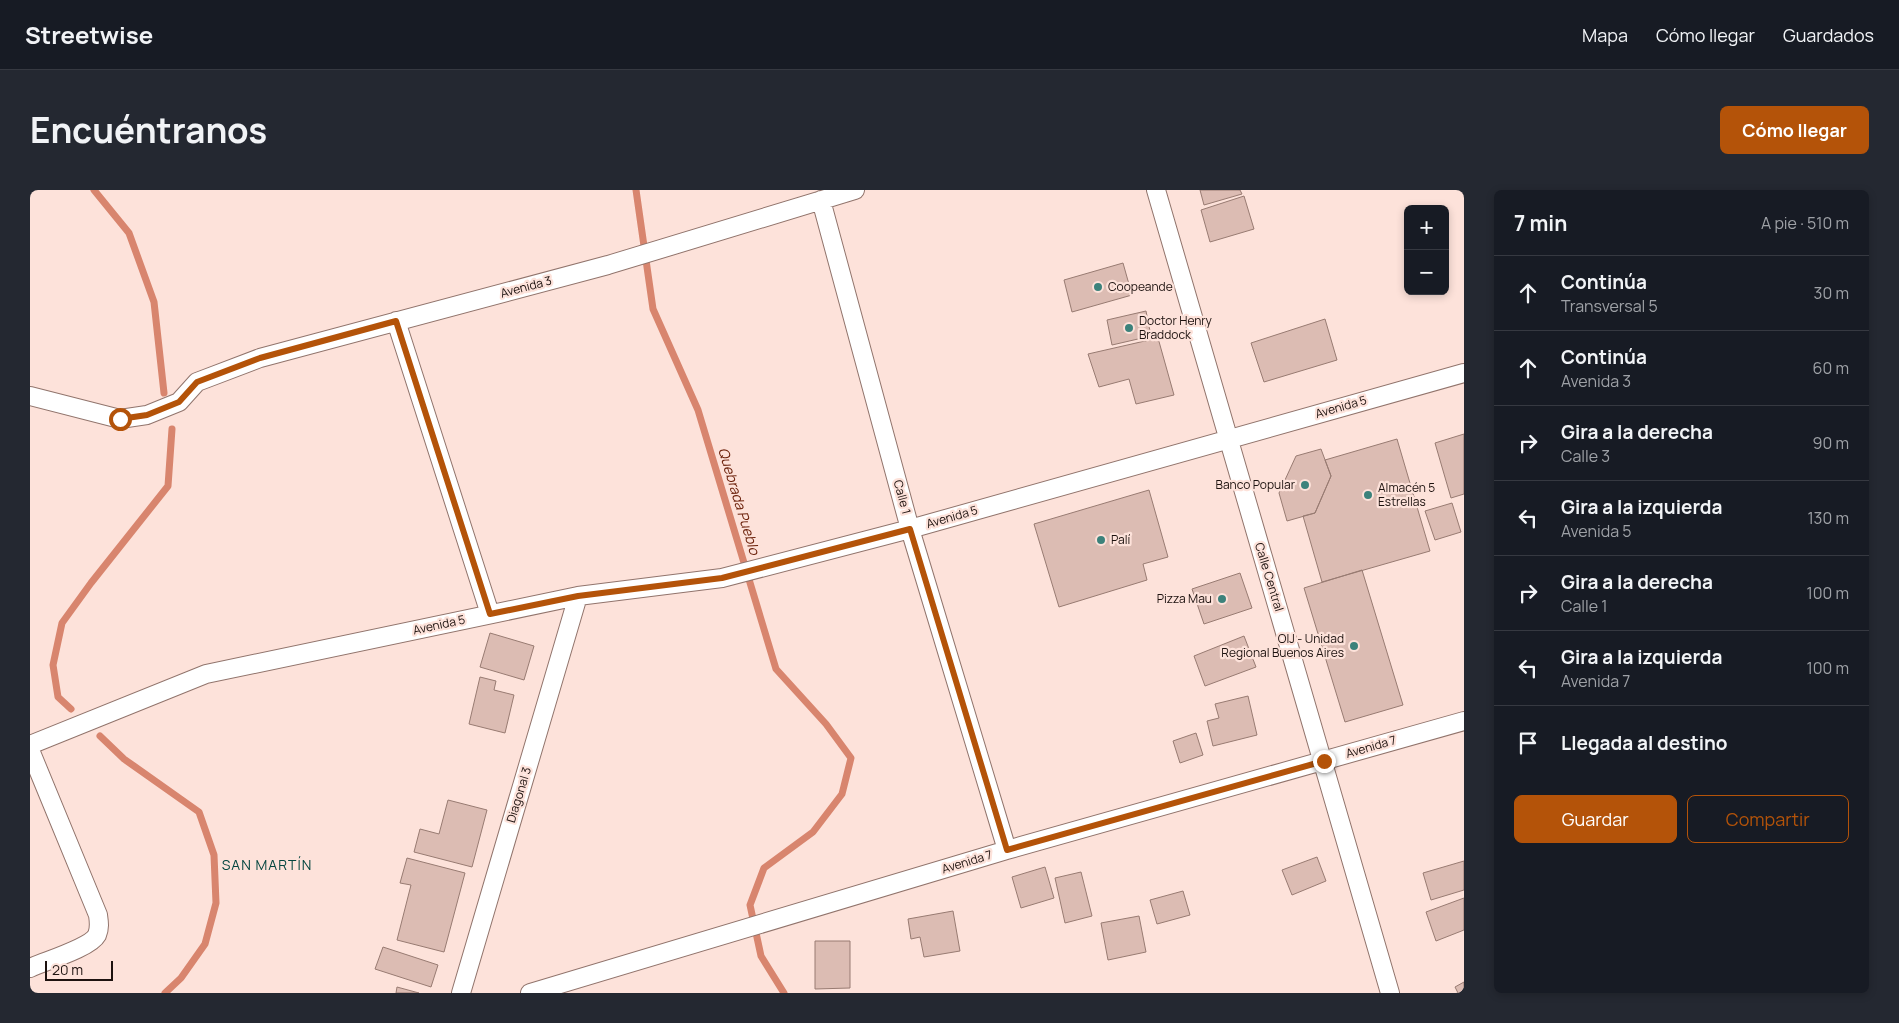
<!DOCTYPE html>
<html lang="es">
<head>
<meta charset="utf-8">
<style>
	:root { --surface:#171b24; --page:#242831; --text:#f1f3f6; --muted:#9ea1a6; --line:#363941; --accent:#b45309 }
	body { margin:0; font-family:Manrope,sans-serif; background:var(--page); color:var(--text) }
	.controls { position:absolute; right:15px; top:15px; display:grid; overflow:hidden; border-radius:8px; box-shadow:0 2px 8px #0003 }
	.controls button { width:45px; height:45px; display:grid; place-items:center; padding:0; border:0; border-bottom:1px solid var(--line); background:var(--surface); color:var(--text); font:25px sans-serif }
	.scale { position:absolute; left:15px; bottom:12px; width:68px; box-sizing:border-box; padding-left:5px; border:2px solid #1d120f; border-top:0; font-size:14px; line-height:18px; white-space:nowrap; color:#1d120f; -webkit-text-stroke:4px #fde2da; paint-order:stroke }
	.stop { position:absolute; width:15px; height:15px; margin:-11px; border:4px solid #b45309; border-radius:50%; background:#fff }
	.stop.end { background:#b45309; border-color:#fff; box-shadow:0 1px 5px #0008 }
	.list { margin:0; padding:0; list-style:none }
	h2 { display:flex; justify-content:space-between; align-items:center; height:65px; margin:0; padding:0 20px; font-size:21px }
	h2 small { font-size:16px; font-weight:400; color:var(--muted) }
	.list li { display:grid; grid-template-columns:32px 1fr auto; gap:15px; align-items:center; box-sizing:border-box; height:75px; padding:0 20px; border-top:1px solid var(--line) }
	.list b { display:block; font-size:19px; white-space:nowrap }
	.list p { margin:0; font-size:16px; white-space:nowrap; color:var(--muted) }
	.list em { font-size:16px; font-style:normal; color:var(--muted) }
	.actions { display:flex; gap:10px; padding:15px 20px }
	.actions a { flex:1; padding:11px 0; border:1px solid var(--accent); border-radius:8px; text-align:center; font-size:18px; color:var(--accent) }
	.actions .main { background:var(--accent); color:#fff }
	.icon { flex:none; width:28px; height:28px; fill:none; stroke:currentColor; stroke-width:2; stroke-linecap:round; stroke-linejoin:round }
	.map { position:relative; flex:none; width:1434px; height:803px; overflow:hidden; border-radius:8px }
	header { display:flex; align-items:center; gap:30px; box-sizing:border-box; height:70px; padding:0 25px; background:var(--surface); border-bottom:1px solid var(--line) }
	header strong { font-size:24px }
	nav { display:flex; gap:28px; margin-inline-start:auto; font-size:18px }
	.intro { display:flex; align-items:center; justify-content:space-between; box-sizing:border-box; height:120px; padding:0 30px }
	h1 { margin:0; font-size:35px }
	.button { padding:12px 22px; border-radius:8px; background:var(--accent); color:#fff; font-size:18px; font-weight:700 }
	main { display:flex; gap:30px; padding:0 30px }
	aside { flex:1; background:var(--surface); border-radius:8px; box-shadow:0 2px 8px #0003 }
	.map>svg:first-child { display:block }
	.lines { fill:none; stroke-linecap:round; stroke-linejoin:round }
	.stream { stroke:#d8856e; stroke-width:7 }
	.building { fill:#dcbcb3; stroke:#987b72 }
	.street-casing { stroke:#91746c; stroke-width:20 }
	.street { stroke:#fff; stroke-width:18 }
	.route { stroke:#b45309; stroke-width:6 }
	.poi-dot { fill:#3c827b; stroke:#fde2da; stroke-width:2 }
	.labels { text-anchor:middle; stroke-width:4.5; stroke-linejoin:round; paint-order:stroke }
	.street-label { font-size:12px; fill:#1d120f; stroke:#fde2da }
	.poi-label { font-size:12px; fill:#1d120f; stroke:#fde2da; text-anchor:start }
	.water-label { font-size:14px; font-style:italic; fill:#6b200a; stroke:#fde2da }
	.neighbourhood-label { font-size:14px; letter-spacing:1px; fill:#03453f; stroke:#fde2da }
</style>
</head>
<body>
<header>
<strong>Streetwise</strong>
<nav><a>Mapa</a><a>Cómo llegar</a><a>Guardados</a></nav>
</header>
<div class="intro"><h1>Encuéntranos</h1><a class="button">Cómo llegar</a></div>
<main>
<div class="map">
<svg width="1434" height="803" viewBox="0 0 1434 803">
	<rect width="100%" height="100%" fill="#fde2da"/>
	<g class="lines">
		<path class="stream" d="M64,0L99,43L124,112L134,203
			M606,0L623,119L668,220L746,479L796,534L821,568L812,604L783,642L734,678L720,715L731,766L754,803
			M41,519L28,507L23,475L32,433L61,393L138,296L142,239
			M70,546L94,569L169,622L184,665L186,713L175,754L151,788L135,803"/>
	</g>
	<path class="building" d="M1170,0H1210L1212,4L1174,15Z
		M1214,6L1224,39L1180,52L1171,20Z
		M1093,73L1102,105L1042,122L1034,90Z
		M1116,121L1121,146L1082,155L1077,130Z
		M1295,129L1307,170L1234,192L1221,153Z
		M1128,148L1144,205L1106,214L1099,189L1069,197L1058,164Z
		M1434,244V304L1421,308L1405,253Z
		M1367,249L1400,361L1292,392L1273,326L1285,323L1301,286L1295,270Z
		M1291,259L1301,286L1285,323L1257,331L1249,303L1266,266Z
		M1119,300L1138,367L1113,374L1117,390L1029,417L1004,334Z
		M1422,313L1431,342L1405,350L1395,321Z
		M1332,380L1373,515L1315,532L1274,398Z
		M1210,383L1222,418L1174,434L1162,399Z
		M460,443L504,456L494,490L450,477Z
		M1214,446L1226,477L1175,496L1164,466Z
		M450,487L466,491L464,500L484,505L475,543L439,534Z
		M1218,506L1227,545L1183,556L1177,531L1189,528L1185,514Z
		M1166,543L1173,565L1150,573L1143,551Z
		M418,610L457,620L442,677L384,662L390,639L409,644Z
		M1287,667L1296,691L1262,705L1252,680Z
		M377,668L435,683L414,762L367,750L381,695L370,693Z
		M1434,671V700L1401,710L1393,683Z
		M1015,677L1024,708L991,718L982,687Z
		M1051,682L1062,726L1035,733L1025,688Z
		M1153,701L1160,725L1127,734L1120,710Z
		M1434,708V740L1406,751L1396,722Z
		M923,721L930,761L894,767L890,747L881,749L878,729Z
		M1109,726L1116,762L1078,770L1071,733Z
		M785,751H820V798L785,799Z
		M353,757L408,775L401,797L345,779Z
		M1434,792V803H1428L1425,797Z
		M367,797L389,803H366Z"/>
	<g class="lines">
		<g class="street-casing">
			<path id="street" d="M1126,0L1360,803
				M791,10L880,339L977,660
				M366,131L460,424
				M0,206L90,229L117,225L149,212L167,192L230,168L578,75L825,0
				M0,555L176,484L548,406L692,388L880,339L1434,183
				M0,560L68,725C69,732 70,738 67,745C60,758 15,771 0,778
				M431,803L548,406
				M500,803L977,660L1434,531"/>
		</g>
		<use href="#street" class="street"/>
	</g>
	<g class="lines">
		<path class="route" d="M90,229L117,225L149,212L167,192L230,168L366,131L460,424L548,406L692,388L880,339L977,660L1294,571"/>
	</g>
	<g class="poi-dot">
		<circle cx="1068" cy="97" r="5"/>
		<circle cx="1099" cy="138" r="5"/>
		<circle cx="1275" cy="295" r="5"/>
		<circle cx="1338" cy="305" r="5"/>
		<circle cx="1071" cy="350" r="5"/>
		<circle cx="1192" cy="409" r="5"/>
		<circle cx="1324" cy="456" r="5"/>
	</g>
	<g class="labels">
		<g class="street-label">
			<text transform="translate(496 97) rotate(-15)" y="4">Avenida 3</text>
			<text transform="translate(1311 217) rotate(-16)" y="4">Avenida 5</text>
			<text transform="translate(872 307) rotate(75)" y="4">Calle 1</text>
			<text transform="translate(922 327) rotate(-16)" y="4">Avenida 5</text>
			<text transform="translate(1239 387) rotate(73)" y="4">Calle Central</text>
			<text transform="translate(409 435) rotate(-12)" y="4">Avenida 5</text>
			<text transform="translate(1341 557) rotate(-16)" y="4">Avenida 7</text>
			<text transform="translate(489 605) rotate(-73)" y="4">Diagonal 3</text>
			<text transform="translate(937 672) rotate(-17)" y="4">Avenida 7</text>
		</g>
		<g class="poi-label">
			<text x="1078" y="101">Coopeande</text>
			<text x="1109" y="135">Doctor Henry<tspan x="1109" dy="14">Braddock</tspan></text>
			<text x="1265" y="299" text-anchor="end">Banco Popular</text>
			<text x="1348" y="302">Almacén 5<tspan x="1348" dy="14">Estrellas</tspan></text>
			<text x="1081" y="354">Palí</text>
			<text x="1182" y="413" text-anchor="end">Pizza Mau</text>
			<text x="1314" y="453" text-anchor="end">OIJ - Unidad<tspan x="1314" dy="14">Regional Buenos Aires</tspan></text>
		</g>
		<g class="water-label">
			<text transform="translate(709 311) rotate(73)" y="5">Quebrada Pueblo</text>
		</g>
		<g class="neighbourhood-label">
			<text x="237" y="680">SAN MARTÍN</text>
		</g>
	</g>
</svg>
<div class="controls">
<button>+</button>
<button>−</button>
</div>
<div class="scale">20 m</div>
<div class="stop" style="left:90px;top:229px"></div>
<div class="stop end" style="left:1294px;top:571px"></div>
</div>
<aside>
<h2>7 min<small>A pie · 510 m</small></h2>
<ul class="list">
<li><svg class="icon" aria-label="ahead" viewBox="0 0 24 24"><path d="M12 20V5M6 11l6-6 6 6"/></svg><div><b>Continúa</b><p>Transversal 5</p></div><em>30 m</em></li>
<li><svg class="icon" aria-label="ahead" viewBox="0 0 24 24"><path d="M12 20V5M6 11l6-6 6 6"/></svg><div><b>Continúa</b><p>Avenida 3</p></div><em>60 m</em></li>
<li><svg class="icon" aria-label="right" viewBox="0 0 24 24"><path d="M7 20v-9h11M14 6l5 5-5 5"/></svg><div><b>Gira a la derecha</b><p>Calle 3</p></div><em>90 m</em></li>
<li><svg class="icon" aria-label="left" viewBox="0 0 24 24"><path d="M17 20v-9H6M10 6l-5 5 5 5"/></svg><div><b>Gira a la izquierda</b><p>Avenida 5</p></div><em>130 m</em></li>
<li><svg class="icon" aria-label="right" viewBox="0 0 24 24"><path d="M7 20v-9h11M14 6l5 5-5 5"/></svg><div><b>Gira a la derecha</b><p>Calle 1</p></div><em>100 m</em></li>
<li><svg class="icon" aria-label="left" viewBox="0 0 24 24"><path d="M17 20v-9H6M10 6l-5 5 5 5"/></svg><div><b>Gira a la izquierda</b><p>Avenida 7</p></div><em>100 m</em></li>
<li><svg class="icon" aria-label="arrive" viewBox="0 0 24 24"><path d="M6 21V4h12l-3 4 3 4H6"/></svg><div><b>Llegada al destino</b></div></li>
</ul>
<div class="actions"><a class="main">Guardar</a><a>Compartir</a></div>
</aside>
</main>
</body>
</html>
